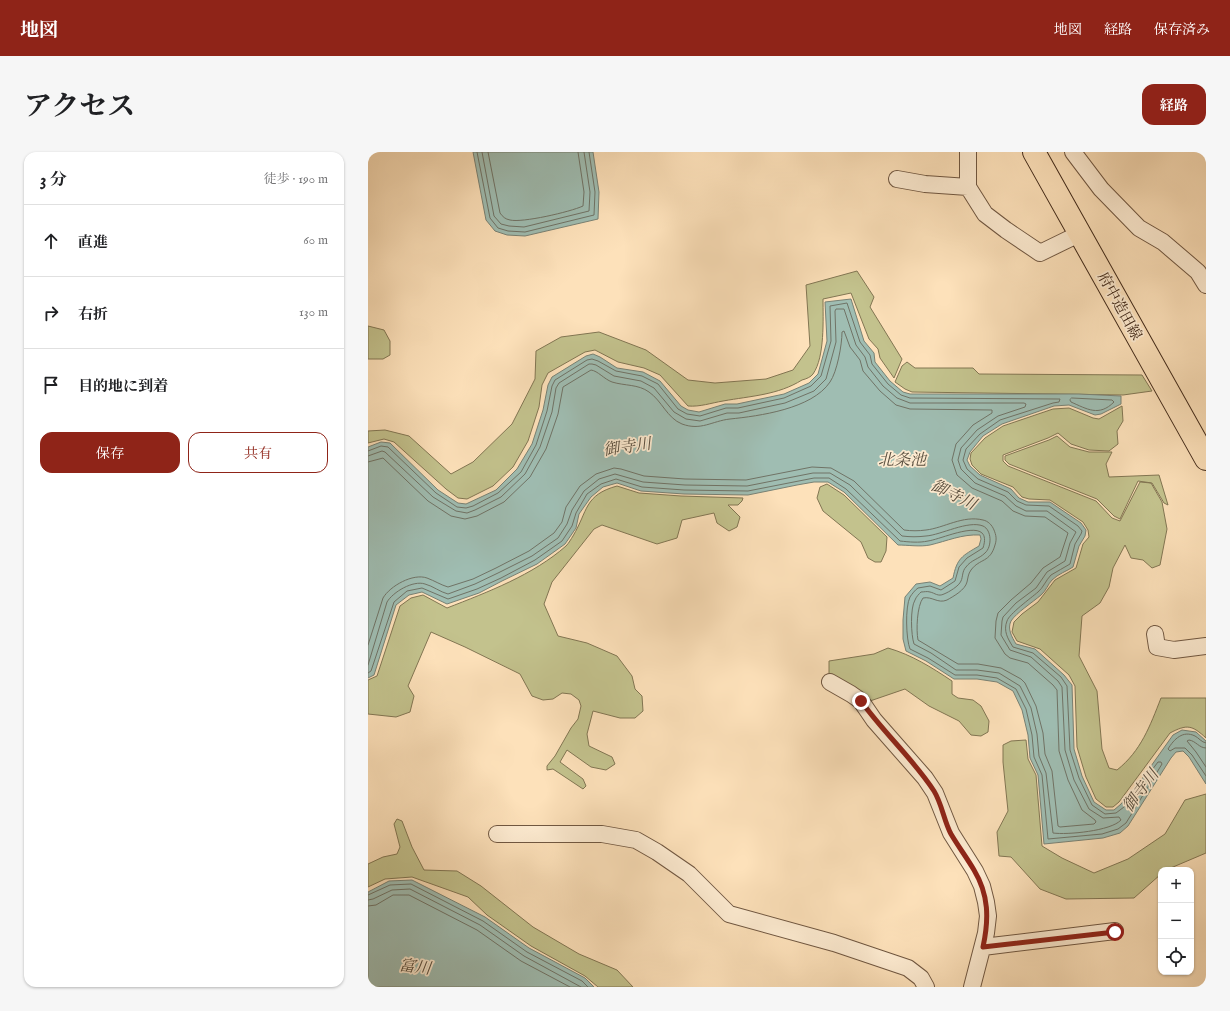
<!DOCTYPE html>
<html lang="ja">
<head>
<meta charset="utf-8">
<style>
	:root { --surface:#fff; --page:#f6f6f6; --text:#202124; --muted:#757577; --line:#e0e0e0; --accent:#8f2418 }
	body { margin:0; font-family:"IM FELL English","Noto Serif JP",serif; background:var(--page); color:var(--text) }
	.controls { position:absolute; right:12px; bottom:12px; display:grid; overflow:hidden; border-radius:8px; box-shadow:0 1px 3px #0004 }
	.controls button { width:36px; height:36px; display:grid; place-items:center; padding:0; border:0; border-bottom:1px solid var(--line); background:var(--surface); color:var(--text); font:20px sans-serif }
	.stop { position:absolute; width:12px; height:12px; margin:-9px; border:3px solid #8f2418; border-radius:50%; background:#fff }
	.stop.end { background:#8f2418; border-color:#fff; box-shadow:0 1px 4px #0008 }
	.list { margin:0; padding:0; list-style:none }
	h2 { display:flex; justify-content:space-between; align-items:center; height:52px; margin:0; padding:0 16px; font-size:17px }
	h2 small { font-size:13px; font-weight:400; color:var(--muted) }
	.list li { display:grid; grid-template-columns:26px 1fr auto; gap:12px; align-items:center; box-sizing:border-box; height:72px; padding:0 16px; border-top:1px solid var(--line) }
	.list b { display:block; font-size:15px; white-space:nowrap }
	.list em { font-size:13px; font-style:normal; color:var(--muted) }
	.actions { display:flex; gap:8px; padding:12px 16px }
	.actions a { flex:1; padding:9px 0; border:1px solid var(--accent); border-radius:12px; text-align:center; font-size:14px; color:var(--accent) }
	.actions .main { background:var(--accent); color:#fff }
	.icon { flex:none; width:22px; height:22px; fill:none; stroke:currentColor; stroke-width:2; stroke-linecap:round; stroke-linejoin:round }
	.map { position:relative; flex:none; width:838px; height:835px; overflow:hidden; border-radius:12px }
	header { display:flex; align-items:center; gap:24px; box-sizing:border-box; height:56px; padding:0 20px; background:var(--accent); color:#fff }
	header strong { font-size:19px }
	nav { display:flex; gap:22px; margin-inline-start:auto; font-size:14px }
	.intro { display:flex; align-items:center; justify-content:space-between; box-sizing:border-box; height:96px; padding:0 24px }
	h1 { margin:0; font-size:28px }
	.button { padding:10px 18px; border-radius:12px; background:var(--accent); color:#fff; font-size:14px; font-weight:700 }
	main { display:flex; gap:24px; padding:0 24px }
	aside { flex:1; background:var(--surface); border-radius:12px; box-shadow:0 1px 3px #0004 }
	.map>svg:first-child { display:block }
	.green { fill:#c3c28d; stroke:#827653 }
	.water { fill:#9fbdb2; stroke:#798275 }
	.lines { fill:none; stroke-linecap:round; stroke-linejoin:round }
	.shore { stroke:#707366; stroke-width:1 }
	.street-casing { stroke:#705741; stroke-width:18 }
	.primary-casing { stroke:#412919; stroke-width:24 }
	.street { stroke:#feecd2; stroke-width:16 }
	.primary { stroke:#fde1ba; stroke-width:22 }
	.route { stroke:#8f2418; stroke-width:5 }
	.labels { text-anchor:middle; stroke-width:3.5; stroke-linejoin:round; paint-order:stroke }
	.street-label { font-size:15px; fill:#412919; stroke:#feecd2 }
	.water-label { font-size:16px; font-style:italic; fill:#584e3f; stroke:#feecd2 }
</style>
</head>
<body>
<header>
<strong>地図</strong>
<nav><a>地図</a><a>経路</a><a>保存済み</a></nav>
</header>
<div class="intro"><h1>アクセス</h1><a class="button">経路</a></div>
<main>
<aside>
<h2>3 分<small>徒歩 · 190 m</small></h2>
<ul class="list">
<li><svg class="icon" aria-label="ahead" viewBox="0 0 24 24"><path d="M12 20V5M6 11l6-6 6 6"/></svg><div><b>直進</b></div><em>60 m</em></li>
<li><svg class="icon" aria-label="right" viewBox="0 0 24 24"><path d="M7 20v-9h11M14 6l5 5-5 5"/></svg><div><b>右折</b></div><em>130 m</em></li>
<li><svg class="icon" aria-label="arrive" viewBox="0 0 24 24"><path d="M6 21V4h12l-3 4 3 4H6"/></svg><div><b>目的地に到着</b></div></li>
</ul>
<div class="actions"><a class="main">保存</a><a>共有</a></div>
</aside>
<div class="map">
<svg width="838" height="835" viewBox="0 0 838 835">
	<rect width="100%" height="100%" fill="#fde1ba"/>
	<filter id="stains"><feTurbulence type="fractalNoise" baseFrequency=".005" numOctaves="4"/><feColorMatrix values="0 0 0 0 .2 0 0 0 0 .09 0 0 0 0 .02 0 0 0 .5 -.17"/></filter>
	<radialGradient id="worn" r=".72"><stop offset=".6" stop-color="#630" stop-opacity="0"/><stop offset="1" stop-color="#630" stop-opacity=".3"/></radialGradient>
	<path class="green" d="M489,119L506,145L502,155L534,207L526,226L512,206L510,197L501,187L483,141L455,147C455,167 457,205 445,222C443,225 438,227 434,228C410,243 383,244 355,249C343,251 332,255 320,254L292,223L276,216L250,210L227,198L217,200L180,221L174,233L171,255L160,289L145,315L125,334L99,347L90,346L78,337L26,290L16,287L0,291V279L17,278L41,284L83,322L105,310L144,272L167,227L168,199L193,185L231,180L278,198L320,228L347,231L398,227L425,218L442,194L438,133Z
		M0,174L16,178L22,189V203L15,207H0Z
		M539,210L547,216H605L611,222L774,223L784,239L755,243L544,240L537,237L527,230L534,214Z
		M754,254L755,269L749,279L750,292L741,299L721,298L703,292L690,281L680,286L635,303V309L640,314L728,349L744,366L752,369L772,330L783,331L794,350L799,377L792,413L784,416L775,408L763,406L757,393L745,416L741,435L732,451L714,464L711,504L729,539L734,597L741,616L749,618C773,599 782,574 793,546H838V586C824,573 819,572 802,581L751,650L745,655H738L728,647L718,625L709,595L707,534L701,523L672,497L649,489L644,480L646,470L654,462L670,450L687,428L708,416L715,392L721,385L720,378L715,370L682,348L661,347L654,345L645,335L613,322L604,313L602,307L603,301L617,286L635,274L685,257L701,256L725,266L731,267Z
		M689,284L702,295L721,300H744L738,312L741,325L791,323L800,353L796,351L784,331L770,329L752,367L746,364L729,347L641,312L637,308V304L681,288Z
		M459,332L476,343L519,385L518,399L513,410H507L500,406L493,390L455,359L449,346L452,335Z
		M249,334L271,341L313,344L375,346L374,349L370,353H360L372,365L369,375L361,379L349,371L346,361L314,368L309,386L289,392L234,373L226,377L184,430L176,452L190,484L219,491L249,504L264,524L267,537L274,544L275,559L267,566H252L225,559L219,582L221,594L244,605L247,612L238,618L223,615L199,598L192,610L215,627L218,634L215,637L185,617L179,618V614L187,604L203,576L210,567L213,554L211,548L203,542L194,541L185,547L175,548L164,544L152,522L97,495L63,480L40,534L46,544L42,560L28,565L0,562V528L9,524L32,454L43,446L55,443L79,456C120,440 165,423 198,394C201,391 203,387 205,384C220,359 216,343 249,334Z
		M520,496C544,503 563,515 584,529V542L590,546L605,548L613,554L621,569L620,580L613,584L603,583L591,569L561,554L537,537L502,549L487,537L461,522V509L506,502Z
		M658,588L660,607L668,623L674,694L694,706L726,721L760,707L797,682L817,648L838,642V701L798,718H793V722L766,746L698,747L672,737L643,705L631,704L629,680L640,659L635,610V593L643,589Z
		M29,667L34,669L44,695L56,718L89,719L113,734L165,775L211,802L249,818L265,835H230L217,824L163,794L119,763L100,745L44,725L17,727L0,735V712L15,705L29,702L32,695L26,672Z"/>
	<path class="water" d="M105,0H225L231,40L230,67L157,84L139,83L127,79L118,68Z
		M483,147L496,189L506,201L507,210L522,229L535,240L542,242H711L753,244V252L733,262L727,263L701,253L686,254L634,272L615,284L602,300L599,308L602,314L612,323L643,337L651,346L660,350H682L713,371L718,378L717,384L711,394L705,415C699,419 690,422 684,428C680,432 678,439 673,443C665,450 648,461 643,469C639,477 644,485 648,492L667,497L696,523L704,533L706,597L714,624L726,650L738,658H746L753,652L771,631L805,583L814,578L828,580L838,589V632L821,605L815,599L808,600L803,606L760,674L752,681L735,686L676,692L670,623L662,606L660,583L654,558L645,539L629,530L609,527H586L558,509L538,499L535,487V468L537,445L548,432L562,430L572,434L585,426C589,406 594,404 611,394L613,387L612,383C594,382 579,389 562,393C552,395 540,393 530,393L476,340L460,330H446L429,333L380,343L316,342L273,339L249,331L235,335L223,345L211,362L208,376L197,392L169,412L134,429L111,441L79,452L54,440L41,443L28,453L6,523L0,526V295L13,290L22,291L70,338L90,351L98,352L128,338L149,317L164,292L175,258L180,233L184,225L218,204L225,202L232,205L249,216L275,220L292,229L313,254L320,258L331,260L357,252H369L416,242L441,231L450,222L459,189L457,150Z
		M44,728L117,765L161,796L217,826L226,835H0V740L21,729Z"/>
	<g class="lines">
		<path class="shore" d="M109,0L122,66L130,76L140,79L157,80L226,63L227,40L221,0
			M114,0L126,64L133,72L141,74L156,75L221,59L222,40L216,0
			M120,0L132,61C135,65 137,67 142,68C154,71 202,60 215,54L216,40L210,0
			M704,246L744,248L746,250C731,265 719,257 703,250L702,248Z
			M0,299L13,294L20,295L68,341L89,355L98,356L105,354L130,341L153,320L168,293L179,259L184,234L187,228L219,208L224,207L230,209L248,219L274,224L290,232L310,257L319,262L332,264L358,256H370L416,246L443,234L453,224L463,189L462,154L479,151L492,190L502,203L504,212L520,232L533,243L542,246L692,247L691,250L685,251L632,268L612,282L598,297L595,308L599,317L610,327L640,340L649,349L658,353L681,354L710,374L714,379L713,382L707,392L702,412C696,416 689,419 683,423C678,428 675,436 670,440C663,446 641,462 639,469C635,479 640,487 645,495L665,501L693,525L699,534L702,598L711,626L724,653L737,662L748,661L756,655L790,610H793L794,612L758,671L750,677L734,682L680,687L674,623L666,605L664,583L658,557L648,537L629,526L609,523H587L560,506L542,497C538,487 537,455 542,445C544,442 547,438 550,436L562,434L573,438L587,429L591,415L599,406L615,396C626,362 575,387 560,389C551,391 541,390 532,389L478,337L461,326H446L380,339L316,338L274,335L248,327L233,332L219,342L208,361L204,374L194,389L167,408L133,426L109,437L80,447L54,436L39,439L26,450L3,519L0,521
			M0,304L14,299L17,300L65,345L88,359L99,361L107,358L133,345L157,322L172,295L184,260L188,236L191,231L221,212H224L228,213L246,224L273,229L286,236L306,260L318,267L332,269L359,261H371L417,251L446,239L458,227L468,190L467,159L468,157H476L488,193L497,205L500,215L515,234L529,246L542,251H656L658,252L657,255L630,264L609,278L593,296L590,308L593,317L607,331L637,344L648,354L658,359H679L708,380L702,391L697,409L679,420L668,436L648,451L635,465L634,469L633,483L642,498L663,505L690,529L694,535L697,598L706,628L721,657L735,666L751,665L753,668C743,679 699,683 685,681L678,621L671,604L669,582L663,556L652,534L631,521L609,518H588L563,501L546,492C543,483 542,456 547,448C548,445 551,442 553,440C556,440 559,439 562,440C567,441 570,445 576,442C581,440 591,434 593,429C595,425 594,419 598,415C603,408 611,407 617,401C624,395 624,378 615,374C600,368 573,383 558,384C550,385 542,385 534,384L482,333L462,321H445L379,334L317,333L275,330L247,322L231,327L216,339L204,358L199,372L190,386L164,404L130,421L107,432L80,442C72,440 65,434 57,432C45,428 25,440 19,450L0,513
			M0,310L15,306L60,349L83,364L97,367L109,364L136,350L162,325L178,297L190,262L195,235L223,218C230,219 236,227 244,230C257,234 270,232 281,240C294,249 299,266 314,272C333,279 344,269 362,267C391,264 444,257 462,230C469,220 474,193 474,180L476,179L482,195L492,208L495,219L512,239L528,253L542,257L624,258V261L605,273L588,292L584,308L589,323L604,336L634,349L645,359L657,364L677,365L700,381L692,405L675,416L663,431L643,448L630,461L628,469L627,486L637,502L642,506L660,511L685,533L689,538L691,599L700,628L714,658L727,668L728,670L726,672L692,675L690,674L684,619L677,602L675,581L668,554L657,531L653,527L633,516L610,512H590L550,488C548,478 549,454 555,446C564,444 570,452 579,448C586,444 597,438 599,430C600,426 600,422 603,418C612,406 622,411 627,393C629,387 628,383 626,378C624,373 620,369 615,368C595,363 576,376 558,378C551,379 543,379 536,378L486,329L463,316L444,315L378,328L317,327L276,324L253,317L246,316L228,322L212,334L198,355L194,370L186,381L161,399L128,416L105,427L80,435C73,433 67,429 59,426C45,421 22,434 15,446L0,493
			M838,591C833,590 831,586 827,584C815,578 806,587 800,597L802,599L807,596H817L824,603L838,624
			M838,596C831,596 828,589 821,588L819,589L828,600L838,615
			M0,743L22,733L43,732L115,769L159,800L214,829L220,835
			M0,748L5,747L24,738L42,737L112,773L156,804L213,835
			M0,754L8,753L25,743H41L109,778L153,809L202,835"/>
		<g class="street-casing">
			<path id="street" d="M600,0V35L617,62L638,78L672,101L711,82
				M705,0L733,37L771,76L795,90L830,120L838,133
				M529,27L557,32L600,35
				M787,482L789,495L806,498L838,494
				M462,530L483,542L493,549L506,568L557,626L567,641L583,681L607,719L614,734L618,750L620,764L618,781L604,835
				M129,682H234L268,688L289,700L321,722L361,762L466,791L540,816L553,826L558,835
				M615,795L747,779"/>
		</g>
		<g class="primary-casing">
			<path id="primary" d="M666,0L838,307"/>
		</g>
		<use href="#street" class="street"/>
		<use href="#primary" class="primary"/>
	</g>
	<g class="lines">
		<path class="route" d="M493,549C515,580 546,608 566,639C574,652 576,669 583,682C590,694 599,706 606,718C621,743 621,767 615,795L747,780"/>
	</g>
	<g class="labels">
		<g class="street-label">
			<text transform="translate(752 154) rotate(61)" y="5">府中造田線</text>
		</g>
		<g class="water-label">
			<text transform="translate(259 294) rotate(-8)" y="6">御寺川</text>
			<text x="534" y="313">北条池</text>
			<text transform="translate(586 342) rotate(26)" y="6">御寺川</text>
			<text transform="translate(772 638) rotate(-53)" y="6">御寺川</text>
			<text transform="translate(47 814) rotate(7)" y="6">富川</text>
		</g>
	</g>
	<rect width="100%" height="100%" filter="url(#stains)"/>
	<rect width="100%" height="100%" fill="url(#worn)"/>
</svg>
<div class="controls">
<button>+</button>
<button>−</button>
<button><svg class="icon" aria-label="locate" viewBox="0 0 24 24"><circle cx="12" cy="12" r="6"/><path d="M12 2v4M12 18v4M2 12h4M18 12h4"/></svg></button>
</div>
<div class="stop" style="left:747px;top:780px"></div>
<div class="stop end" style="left:493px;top:549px"></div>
</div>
</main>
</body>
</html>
